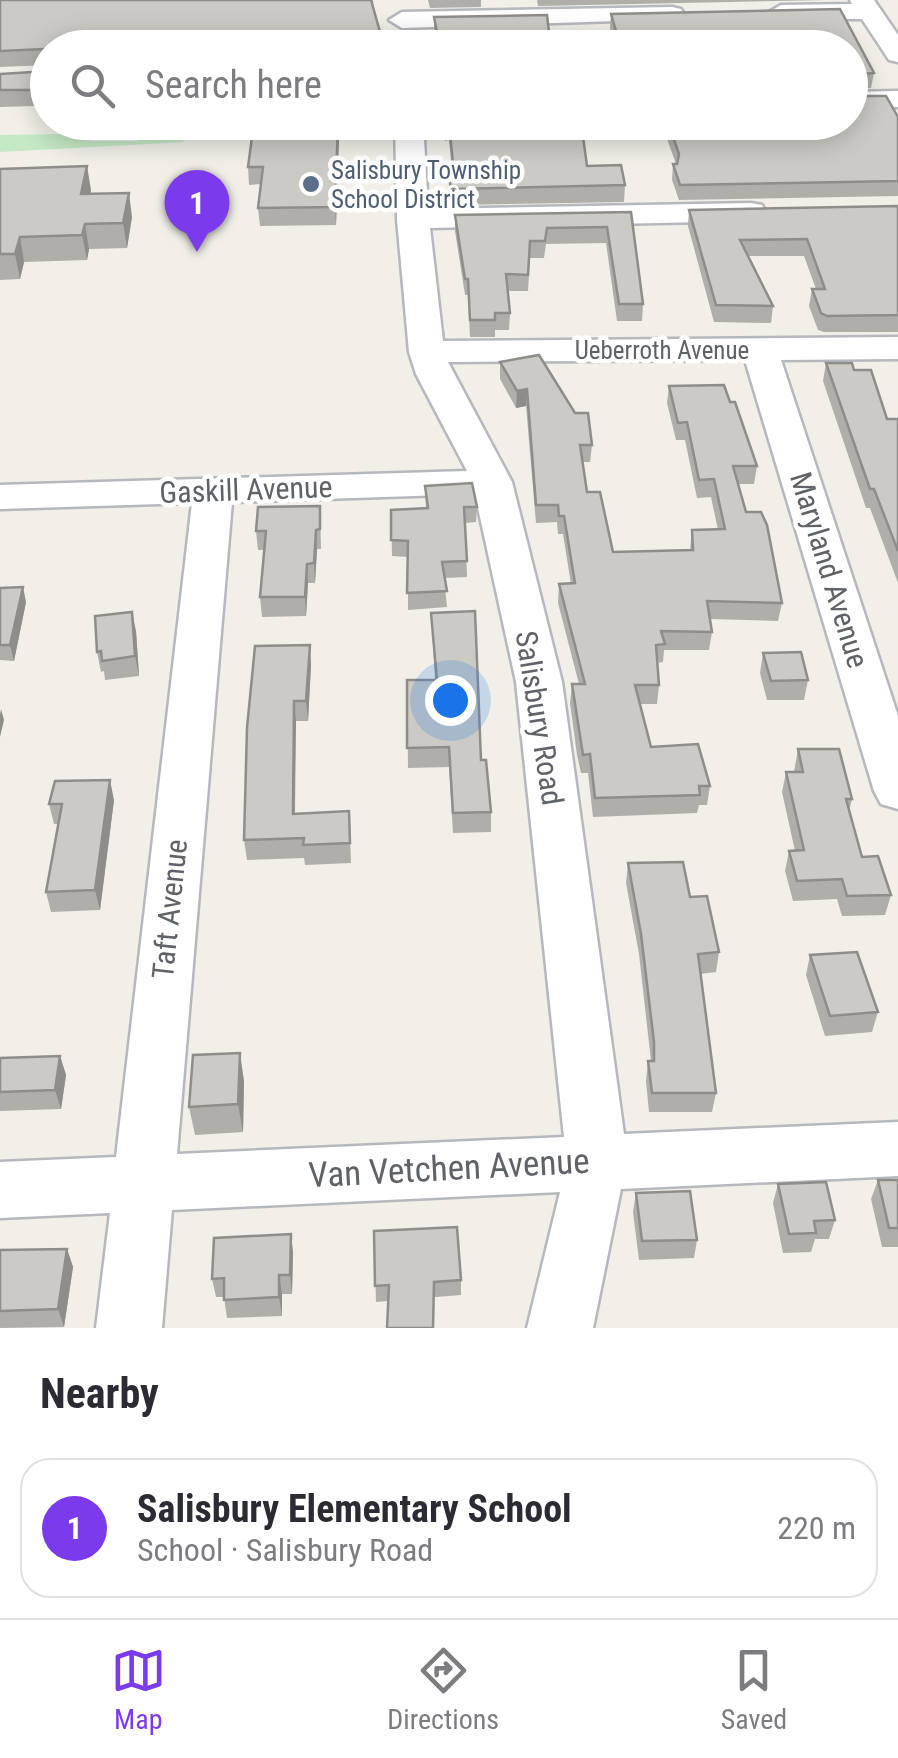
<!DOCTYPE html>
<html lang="en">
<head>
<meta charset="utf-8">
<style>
	:root { --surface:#fff; --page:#f7f7f7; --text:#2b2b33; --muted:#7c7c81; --line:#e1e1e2; --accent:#7c3aed }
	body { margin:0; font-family:"Roboto Condensed",sans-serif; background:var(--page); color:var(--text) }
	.you { position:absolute; left:450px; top:700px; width:35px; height:35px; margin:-25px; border:8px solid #fff; border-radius:50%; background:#1a73e8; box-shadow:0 0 0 15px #1a73e833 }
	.badge { display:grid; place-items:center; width:65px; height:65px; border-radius:50%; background:var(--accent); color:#fff; font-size:32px; font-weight:700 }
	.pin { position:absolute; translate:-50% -82px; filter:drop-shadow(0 2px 5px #0008) }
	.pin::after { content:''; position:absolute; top:52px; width:35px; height:30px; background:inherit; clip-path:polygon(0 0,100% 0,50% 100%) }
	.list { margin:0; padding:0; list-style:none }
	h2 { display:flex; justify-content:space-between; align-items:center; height:130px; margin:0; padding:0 40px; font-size:42px }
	h2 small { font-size:32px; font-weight:400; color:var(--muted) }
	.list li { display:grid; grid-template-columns:65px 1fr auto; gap:30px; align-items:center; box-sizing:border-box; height:140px; margin:0 20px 20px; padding:0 20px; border:2px solid var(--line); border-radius:30px }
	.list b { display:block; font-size:38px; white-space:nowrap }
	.list p { margin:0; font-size:32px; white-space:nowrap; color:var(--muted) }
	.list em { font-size:32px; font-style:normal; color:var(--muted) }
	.icon { flex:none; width:55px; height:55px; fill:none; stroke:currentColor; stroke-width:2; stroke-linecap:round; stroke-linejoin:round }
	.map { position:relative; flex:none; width:898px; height:1328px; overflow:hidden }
	.search { position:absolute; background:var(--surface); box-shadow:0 5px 25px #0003; left:30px; right:30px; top:30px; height:110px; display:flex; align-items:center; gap:25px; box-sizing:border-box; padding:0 35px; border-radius:55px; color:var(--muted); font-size:38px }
	.sheet { height:290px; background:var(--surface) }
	nav { display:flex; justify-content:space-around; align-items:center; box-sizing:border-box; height:140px; border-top:2px solid var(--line); background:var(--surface); font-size:28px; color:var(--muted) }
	nav a { display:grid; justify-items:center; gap:5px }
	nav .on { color:var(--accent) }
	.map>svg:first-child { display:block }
	.green { fill:#c5e8c5 }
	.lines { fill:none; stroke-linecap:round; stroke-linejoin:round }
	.minor-casing { stroke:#b5b8bc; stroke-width:5 }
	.minor { fill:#fff; fill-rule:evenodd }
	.wall { fill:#afaea9 }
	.shaded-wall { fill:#8f8d8a }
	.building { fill:#cccac5; stroke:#8f8d8a; stroke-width:2.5 }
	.service-dot { fill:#5c6f8a; stroke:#fff; stroke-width:4 }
	.labels { text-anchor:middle; stroke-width:9; stroke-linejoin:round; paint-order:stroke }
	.far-service-label { font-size:25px; fill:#4e5e75; stroke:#fff; text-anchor:start }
	.far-street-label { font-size:25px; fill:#5f6368; stroke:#fff }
	.street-label { font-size:30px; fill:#5f6368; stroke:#fff }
	.near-street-label { font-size:35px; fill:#5f6368; stroke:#fff }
</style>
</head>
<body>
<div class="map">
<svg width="898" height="1328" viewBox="0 0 898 1328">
	<rect width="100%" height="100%" fill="#f1efe8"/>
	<path class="green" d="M168,131L185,142L0,152V135L61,134L92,141H136Z"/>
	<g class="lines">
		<g class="minor-casing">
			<path id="minor" d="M850,0H874L898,35V62L889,60L862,19H781L769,12L781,5L852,4Z
				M672,7L681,9L684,14L681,19L402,28L389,20L402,12Z
				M898,91V107L850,108V92Z
				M395,122H423L428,209L751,203L762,205L766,212L762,219L751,221L430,228L443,341L898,337V359L781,360L898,716V809L881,804L874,791L745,360L448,362L512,482L562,682L624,1134L898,1122V1176L621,1189L593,1328H527L560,1192L172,1210L162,1328H96L110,1213L0,1218V1162L116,1157L192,503L0,509V485L467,471L416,374L409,352L397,219ZM475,494L516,682L564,1137L177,1154L232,502Z"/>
		</g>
		<use href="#minor" class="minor"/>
	</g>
	<path class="wall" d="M0,0H373L374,10L382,48H48V65L0,67Z
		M428,0H481V7L430,8Z
		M537,0H826L538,6Z
		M840,9L874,73L871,88L850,89V48H616L610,28L611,14Z
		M434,17L549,32L548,47L437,48L434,31Z
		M48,71V92H45V97H37L35,106L0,107V90Z
		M898,117V196L679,200L672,180L673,164H676L662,125H654L653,122H850Z
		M98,122H351V135H339L336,225L260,226L258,208L261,184L249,185L248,167L252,136H100Z
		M443,122H581L587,166L625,185L624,202L451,205L448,172H452L449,140L445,141Z
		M0,169L91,190L90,194L132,217L127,248L89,249L87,260L24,262L20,279L0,280Z
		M898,206V332H824L818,330L809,306L812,289H816L804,256H748L773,306L771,323L714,322L688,226L689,210Z
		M631,212L643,304L642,321H617L606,243L546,244L544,258H530L528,291H507L510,313L509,330H495V337H470L468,295H465L455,231V215Z
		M500,362L592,445L590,462H583L587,492L613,552L690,550L692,530H718L711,497L697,498L685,440H676L667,403L669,386L730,402L757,466L754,484H738L746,512L782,603L778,621L710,619L712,632L709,650H664L663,662L657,663L659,685L657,704H640L651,747L710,786L707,805H699L697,813L593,817L588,773H581L577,755L570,703L572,684H579L558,603L559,584H571L563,534H558L557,522L536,523L526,406L516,408L500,379Z
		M826,363L854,370L887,419H898V583L870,508H866L823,381Z
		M425,486L477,507L476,522L465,523L467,577L444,578L447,607L408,610V557L392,556L391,510L426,509Z
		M320,506L321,549H317L315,583H308L306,616L262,617L260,597L264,550H258L256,531Z
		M0,588L26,602L14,661L0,660Z
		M431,613L481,760L491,812V832L453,833L449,767L408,768L407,680H435Z
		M136,631L139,676L105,680L104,671L101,672L97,652Z
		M763,653L808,680L804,700H767L760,673Z
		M311,665L308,721H296L295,814L349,811L351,863L305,865L304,858L247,860L244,840L247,728Z
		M798,749L852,799L849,811L862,857L891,895L885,915L842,916L837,899L793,901L785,871L789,851H795L782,792L786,772H794Z
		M114,800L100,910L51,912L46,892L59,824H54L49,804Z
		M628,863L690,897L719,952L716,972L700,974L716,1093L712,1112H649L646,1081L648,1061H651L639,954L626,883Z
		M810,955L878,1012L872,1032L825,1036L806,975Z
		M60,1056L66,1075L61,1109L0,1111V1058Z
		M244,1081L243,1132L195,1135L189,1107Z
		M878,1180H898V1247H882L871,1199Z
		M778,1184L835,1220L829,1239H815L811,1252L783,1253L773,1203Z
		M636,1193L697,1240L694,1258L639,1260L633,1212Z
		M374,1231L461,1280V1295L376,1302Z
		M291,1234L293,1253L292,1294H282V1316L227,1318L224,1297H216L212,1279Z
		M67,1249L73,1267L64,1327L0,1328V1250Z"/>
	<path class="shaded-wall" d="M34,81L37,97L35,106L32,90Z
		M338,122L339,135L336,225L335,207Z
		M87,166L91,190L85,219L81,194Z
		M129,193L132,217L127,248L123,223Z
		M85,224L89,249L87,260L82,235Z
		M20,237L24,262L20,279L15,254Z
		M527,389L526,406L516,408L517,391Z
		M316,530L317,549L315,583L314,563Z
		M307,564L308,583L306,616L305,597Z
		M23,587L26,602L14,661L10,645Z
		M132,612L136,631L139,676L135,656Z
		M310,645L311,665L308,721L306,701Z
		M294,701L296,721L294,834L293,814Z
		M1,709L4,720L0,737V715Z
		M110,780L114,800L100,910L95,890Z
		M240,1053L244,1081L243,1132L238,1104Z
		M60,1056L66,1075L61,1109L55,1090Z
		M291,1234L293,1253L292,1294L290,1275Z
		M67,1249L73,1267L64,1327L58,1309Z
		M279,1275L282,1294V1316L279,1297Z"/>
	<path class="building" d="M0,0H371L382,39L381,48H242L240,33L183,34L182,48H48V51L45,49L0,51Z
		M840,9L874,73L850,75V48H621L611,14Z
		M547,15L549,32H534L536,48H440L434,17Z
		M48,71V75H43L42,80L34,81L32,90H0V74Z
		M850,96H886L898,117V181L680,185L673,164H677L679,154L668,122H850Z
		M254,122H338L335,207L258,208L263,167H248Z
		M445,122H581L587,166L621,165L625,185L451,189L448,172H454L449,125H445Z
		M87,166L81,194L129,193L123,223L85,224L82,235L20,237L15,254H0V169Z
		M898,206V315L827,316L821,313L812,289H825L807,239L740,240L773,306L716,305L689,210Z
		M631,212L643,304H619L607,227L547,228L545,241H530L528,275L506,274L510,313H495V320H470L468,279H465L455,215Z
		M539,355L575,413H588L592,445H580L587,492H600L613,552L693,550L692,530L725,529L714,479L699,480L687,422L678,423L669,386L724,385L730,402H735L757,466H733L746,512H761L767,525L782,603L707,601L712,632L661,631L665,644L656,645L659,685H635L651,747L698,744L710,786H699L700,795L595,798L590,754L583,755L572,684H585L559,584L575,583L564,516H559L558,505H536L527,389L517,391L500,362Z
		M826,363H852L854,370H871L887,419H898V551L874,489H870Z
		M472,483L477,507H464L467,561L442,562L447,591L407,593L408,541L391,540V510L428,508L425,486Z
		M320,506V529L316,530L314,563L307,564L305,597H260L266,531H256L258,507Z
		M23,587L10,645H0V588Z
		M475,611L481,760H486L491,812L453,813L449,747L407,748V680H437L431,613Z
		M132,612L135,656L102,661L101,651L97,652L95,616Z
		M310,645L306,701H294L293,814L349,811L350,843L303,845L304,838L244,840L247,728L255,646Z
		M801,652L808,680L771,681L763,653Z
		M798,749H839L852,799H846L862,857L878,856L891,895L847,896L842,879L797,881L789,851L804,850L786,772H803Z
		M110,780L95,890L46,892L62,804H49L55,781Z
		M683,862L690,897L707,896L719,952L698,954L716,1093H652L648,1061H654V1042L641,934L628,863Z
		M857,952L878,1012L830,1016L810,955Z
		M240,1053L238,1104L189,1107L193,1055Z
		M60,1056L55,1090L0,1092V1058Z
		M878,1180H898V1228H889Z
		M826,1182L835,1220L814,1221L816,1233L789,1234L778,1184Z
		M690,1191L697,1240L642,1241L636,1193Z
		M457,1227L461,1280L434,1282L433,1328H387L389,1285L375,1286L374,1231Z
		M291,1234L290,1275H279V1297L224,1300V1278L212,1279L214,1238Z
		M67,1249L58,1309L0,1311V1250Z"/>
	<circle class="service-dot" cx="311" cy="184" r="10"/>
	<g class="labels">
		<g class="far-service-label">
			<text x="331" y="179">Salisbury Township<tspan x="331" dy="29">School District</tspan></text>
		</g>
		<g class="far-street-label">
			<text x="662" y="359">Ueberroth Avenue</text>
		</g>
		<g class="street-label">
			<text transform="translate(246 490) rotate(-2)" y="10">Gaskill Avenue</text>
			<text transform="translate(829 570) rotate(73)" y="10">Maryland Avenue</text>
			<text transform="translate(539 718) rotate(81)" y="10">Salisbury Road</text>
			<text transform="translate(170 909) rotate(-84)" y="10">Taft Avenue</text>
		</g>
		<g class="near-street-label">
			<text transform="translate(449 1168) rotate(-3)" y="12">Van Vetchen Avenue</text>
		</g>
	</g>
</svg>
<div class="you"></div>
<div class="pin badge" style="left:197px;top:252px">1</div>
<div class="search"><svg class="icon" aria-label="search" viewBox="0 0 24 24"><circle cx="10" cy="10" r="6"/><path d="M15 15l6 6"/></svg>Search here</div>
</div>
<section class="sheet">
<h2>Nearby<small></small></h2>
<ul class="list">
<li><span class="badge">1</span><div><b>Salisbury Elementary School</b><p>School · Salisbury Road</p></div><em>220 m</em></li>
</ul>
</section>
<nav>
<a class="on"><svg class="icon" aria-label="map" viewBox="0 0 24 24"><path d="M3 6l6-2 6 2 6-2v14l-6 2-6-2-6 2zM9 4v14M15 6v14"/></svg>Map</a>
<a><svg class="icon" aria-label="directions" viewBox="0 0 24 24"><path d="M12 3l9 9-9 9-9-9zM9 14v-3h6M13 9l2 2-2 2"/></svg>Directions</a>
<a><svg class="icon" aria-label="saved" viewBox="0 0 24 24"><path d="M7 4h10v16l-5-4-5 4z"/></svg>Saved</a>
</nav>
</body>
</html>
